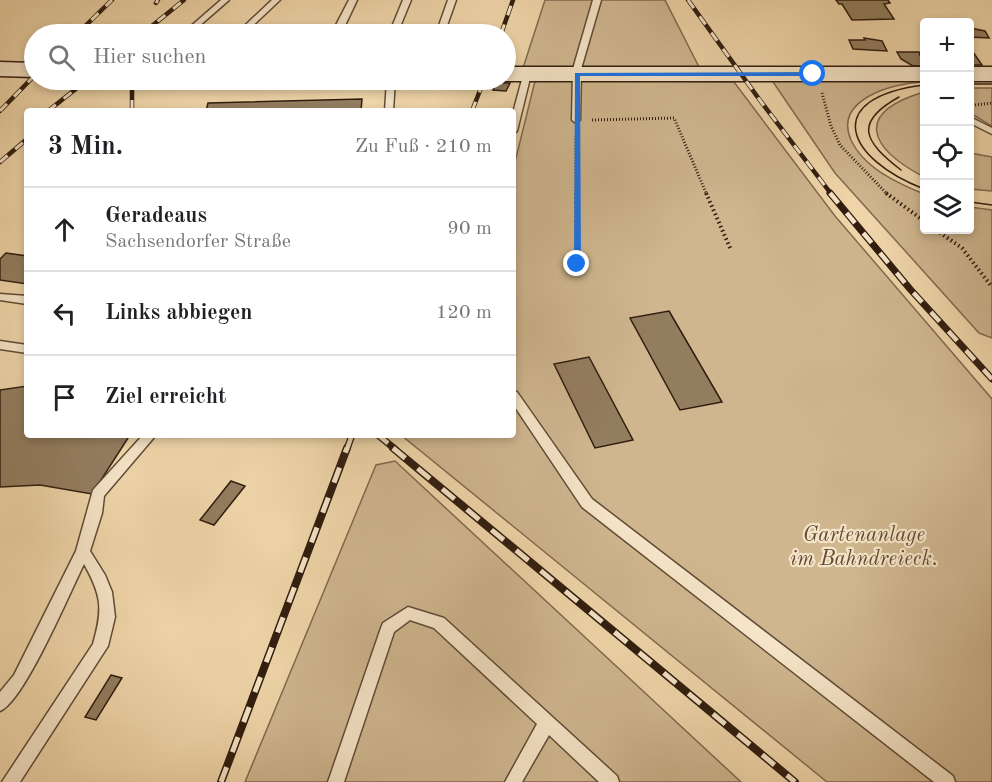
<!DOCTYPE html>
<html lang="de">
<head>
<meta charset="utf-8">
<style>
	:root { --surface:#fff; --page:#f2f2f2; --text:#202124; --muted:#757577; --line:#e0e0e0 }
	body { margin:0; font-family:"Old Standard TT",serif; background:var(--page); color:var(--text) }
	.controls { position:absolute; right:18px; top:18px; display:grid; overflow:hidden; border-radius:6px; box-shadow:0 3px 9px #0003 }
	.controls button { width:54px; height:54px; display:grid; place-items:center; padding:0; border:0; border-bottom:2px solid var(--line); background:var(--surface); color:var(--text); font:30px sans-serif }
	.stop { position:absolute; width:18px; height:18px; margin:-14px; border:4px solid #1a73e8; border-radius:50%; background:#fff }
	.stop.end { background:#1a73e8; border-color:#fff; box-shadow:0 2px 6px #0008 }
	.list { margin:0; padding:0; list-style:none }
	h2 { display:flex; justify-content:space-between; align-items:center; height:78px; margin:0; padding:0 24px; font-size:26px }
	h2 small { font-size:20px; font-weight:400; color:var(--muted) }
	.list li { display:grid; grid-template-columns:39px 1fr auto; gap:18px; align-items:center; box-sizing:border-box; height:84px; padding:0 24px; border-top:2px solid var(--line) }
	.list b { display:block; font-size:22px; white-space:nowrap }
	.list p { margin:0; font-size:20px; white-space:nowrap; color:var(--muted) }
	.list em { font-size:20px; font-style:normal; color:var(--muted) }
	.icon { flex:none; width:33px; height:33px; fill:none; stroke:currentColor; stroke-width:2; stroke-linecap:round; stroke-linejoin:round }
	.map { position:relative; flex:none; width:992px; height:782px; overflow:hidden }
	.search { position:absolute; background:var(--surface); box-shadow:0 3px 9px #0003; left:24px; top:24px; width:492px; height:66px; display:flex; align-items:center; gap:15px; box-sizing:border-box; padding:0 21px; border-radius:33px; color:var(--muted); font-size:22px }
	.panel { position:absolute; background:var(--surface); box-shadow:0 3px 9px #0003; left:24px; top:108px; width:492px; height:330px; border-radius:6px }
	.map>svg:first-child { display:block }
	.green { fill:#cfb68f; stroke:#806a4f; stroke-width:1.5 }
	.building { fill:#937d5f; stroke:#301d0f; stroke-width:1.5 }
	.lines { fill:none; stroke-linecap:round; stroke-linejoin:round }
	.lane-casing { stroke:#604b36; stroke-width:3 }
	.secondary-casing { stroke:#301d0f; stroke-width:3 }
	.path-far1 { stroke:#301d0f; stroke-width:3; stroke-dasharray:1 2; stroke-linecap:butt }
	.path { stroke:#301d0f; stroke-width:4; stroke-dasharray:1.5 3; stroke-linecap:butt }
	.lane { fill:#f5e4c7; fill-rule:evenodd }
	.secondary { fill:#f5e4c7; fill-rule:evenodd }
	.tram { stroke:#301d0f; stroke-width:1.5 }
	.rail-far2-casing { stroke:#301d0f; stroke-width:4.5 }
	.rail-far1-casing { stroke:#301d0f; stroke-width:7 }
	.rail-casing { stroke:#301d0f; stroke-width:8 }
	.rail-far2 { stroke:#f5e4c7; stroke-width:3; stroke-dasharray:10; stroke-linecap:butt }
	.rail-far1 { stroke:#f5e4c7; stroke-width:4.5; stroke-dasharray:13; stroke-linecap:butt }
	.rail { stroke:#f5e4c7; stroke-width:5; stroke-dasharray:16; stroke-linecap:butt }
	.route { fill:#1a73e8 }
	.labels { text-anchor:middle; stroke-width:4.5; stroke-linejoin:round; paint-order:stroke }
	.park-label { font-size:21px; font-style:italic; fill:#604b35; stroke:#f5e4c7 }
</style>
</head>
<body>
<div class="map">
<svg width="992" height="782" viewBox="0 0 992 782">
	<rect width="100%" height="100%" fill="#efd5a9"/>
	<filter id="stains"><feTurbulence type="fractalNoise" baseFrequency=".00333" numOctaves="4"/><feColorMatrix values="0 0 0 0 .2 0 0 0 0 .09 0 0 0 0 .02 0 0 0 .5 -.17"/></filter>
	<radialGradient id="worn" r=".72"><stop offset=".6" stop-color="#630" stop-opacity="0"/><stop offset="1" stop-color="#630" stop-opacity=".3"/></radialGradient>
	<path class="green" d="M545,0H665L699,67L523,68Z
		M771,79H915L922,82C894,83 833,99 851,140C864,168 897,183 924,194V230H970V207L992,210V338L979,333L835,173Z
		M577,80L734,82L835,216L992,399V782H827L401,435H513V170L535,81Z
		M970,88H992V126L970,113Z
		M924,92V177C869,148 853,113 924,92Z
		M970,153L992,157V191L970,189Z
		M395,461L741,782H245L376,465Z"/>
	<path class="building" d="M836,0H888L890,3L884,4L894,19L852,20L842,4H839Z
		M970,28L985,31L989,38L970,37Z
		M864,38L882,41L887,51L853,49L849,40H865Z
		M897,52H919L924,66H913L901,59Z
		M970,52H973L982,65H970Z
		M506,79L504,83H510L506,91L493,90L497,82H493L495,80Z
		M362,99L361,111H206L208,103Z
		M6,253L27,256V284L0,280V259Z
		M669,311L722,402L680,410L630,318Z
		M589,357L633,440L595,448L554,364Z
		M27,386V435H130L92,494L40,485L0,487V390Z
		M231,481L245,486L214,525L200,520Z
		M111,675L122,678L96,720L85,717Z"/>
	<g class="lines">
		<g class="lane-casing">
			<path id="lane" d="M221,0H229L190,34H182Z
				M272,0H280L244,34H236Z
				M349,0H357L341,34H333L334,29Z
				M403,0H411L397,34H389Z
				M448,0H456L444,34H436Z
				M593,0H601L581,69L580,120L576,123L572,120L573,69Z
				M524,72L531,74L517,131L513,134V113Z
				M387,80H395L393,111H385Z
				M970,117L992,128V134L970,123Z
				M0,294L27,296V304L0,300Z
				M0,341L27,345V353L0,349Z
				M513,391L517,392L592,499L953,776L955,782H934L582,507L513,404Z
				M143,435H156L104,496L102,513L90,551L105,575L112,592L115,617L108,646L20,782H2L93,644C103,609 102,596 84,564C70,592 24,702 0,711V692L14,675L76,551L93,490Z
				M408,607L444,618L617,776L619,782H599L549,735L522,782H505L537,724L434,628L410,620L394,632L344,782H328L381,628L383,623Z"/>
		</g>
		<g class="secondary-casing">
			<path id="secondary" d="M0,62L34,63V77L0,76Z
				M506,67H924V81H506L501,80H506Z
				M970,67H992V81H970Z"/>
		</g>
		<path class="path-far1" d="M822,93L831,126L840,145L888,195
			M975,105L992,103
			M592,120L674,118L707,195
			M576,136V195"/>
		<path class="path" d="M576,193L577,264
			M706,193L731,250
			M886,193L924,221
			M936,230L962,248L992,287"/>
		<use href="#lane" class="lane"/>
		<use href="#secondary" class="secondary"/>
		<path class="tram" d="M970,84H992
			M924,85C820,98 846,159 924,189
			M899,97C852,123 865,142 901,170
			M970,202L992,205"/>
		<g class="rail-far2-casing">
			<path id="rail-far2" d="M688,0L759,99L832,195
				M156,3L158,0
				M77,34L112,0
				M142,34L184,0
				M501,34L513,0
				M132,80V111
				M0,111L34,76
				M48,111L87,80
				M472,111L484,80
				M0,162L27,139"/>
		</g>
		<g class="rail-far1-casing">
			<path id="rail-far1" d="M830,193L910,289L992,379
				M378,435L395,449
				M347,449L352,435"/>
		</g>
		<g class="rail-casing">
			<path id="rail" d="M393,448L795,782
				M221,782L347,448"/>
		</g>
		<use href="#rail-far2" class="rail-far2"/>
		<use href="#rail-far1" class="rail-far1"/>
		<use href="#rail" class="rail"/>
	</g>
	<path class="route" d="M813,72L815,76H580L581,264L574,266L575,73Z"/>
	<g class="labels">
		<g class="park-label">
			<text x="864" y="541">Gartenanlage<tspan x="864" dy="24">im Bahndreieck.</tspan></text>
		</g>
	</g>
	<rect width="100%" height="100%" filter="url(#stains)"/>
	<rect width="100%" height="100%" fill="url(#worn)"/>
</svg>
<div class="controls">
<button>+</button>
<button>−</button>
<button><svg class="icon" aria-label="locate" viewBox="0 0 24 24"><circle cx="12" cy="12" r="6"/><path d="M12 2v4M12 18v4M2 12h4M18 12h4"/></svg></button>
<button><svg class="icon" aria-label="layers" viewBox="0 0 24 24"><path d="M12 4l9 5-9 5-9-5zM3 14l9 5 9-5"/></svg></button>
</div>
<div class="stop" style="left:813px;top:74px"></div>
<div class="stop end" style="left:577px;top:264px"></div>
<div class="search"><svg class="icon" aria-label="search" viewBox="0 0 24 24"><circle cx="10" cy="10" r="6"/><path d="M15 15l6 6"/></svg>Hier suchen</div>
<section class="panel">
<h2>3 Min.<small>Zu Fuß · 210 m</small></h2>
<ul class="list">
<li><svg class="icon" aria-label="ahead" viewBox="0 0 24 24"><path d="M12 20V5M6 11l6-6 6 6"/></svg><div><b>Geradeaus</b><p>Sachsendorfer Straße</p></div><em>90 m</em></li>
<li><svg class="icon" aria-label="left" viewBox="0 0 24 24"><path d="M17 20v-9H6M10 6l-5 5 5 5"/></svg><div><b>Links abbiegen</b></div><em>120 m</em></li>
<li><svg class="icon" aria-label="arrive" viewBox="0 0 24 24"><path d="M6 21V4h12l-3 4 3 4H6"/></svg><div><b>Ziel erreicht</b></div></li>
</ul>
</section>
</div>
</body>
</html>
